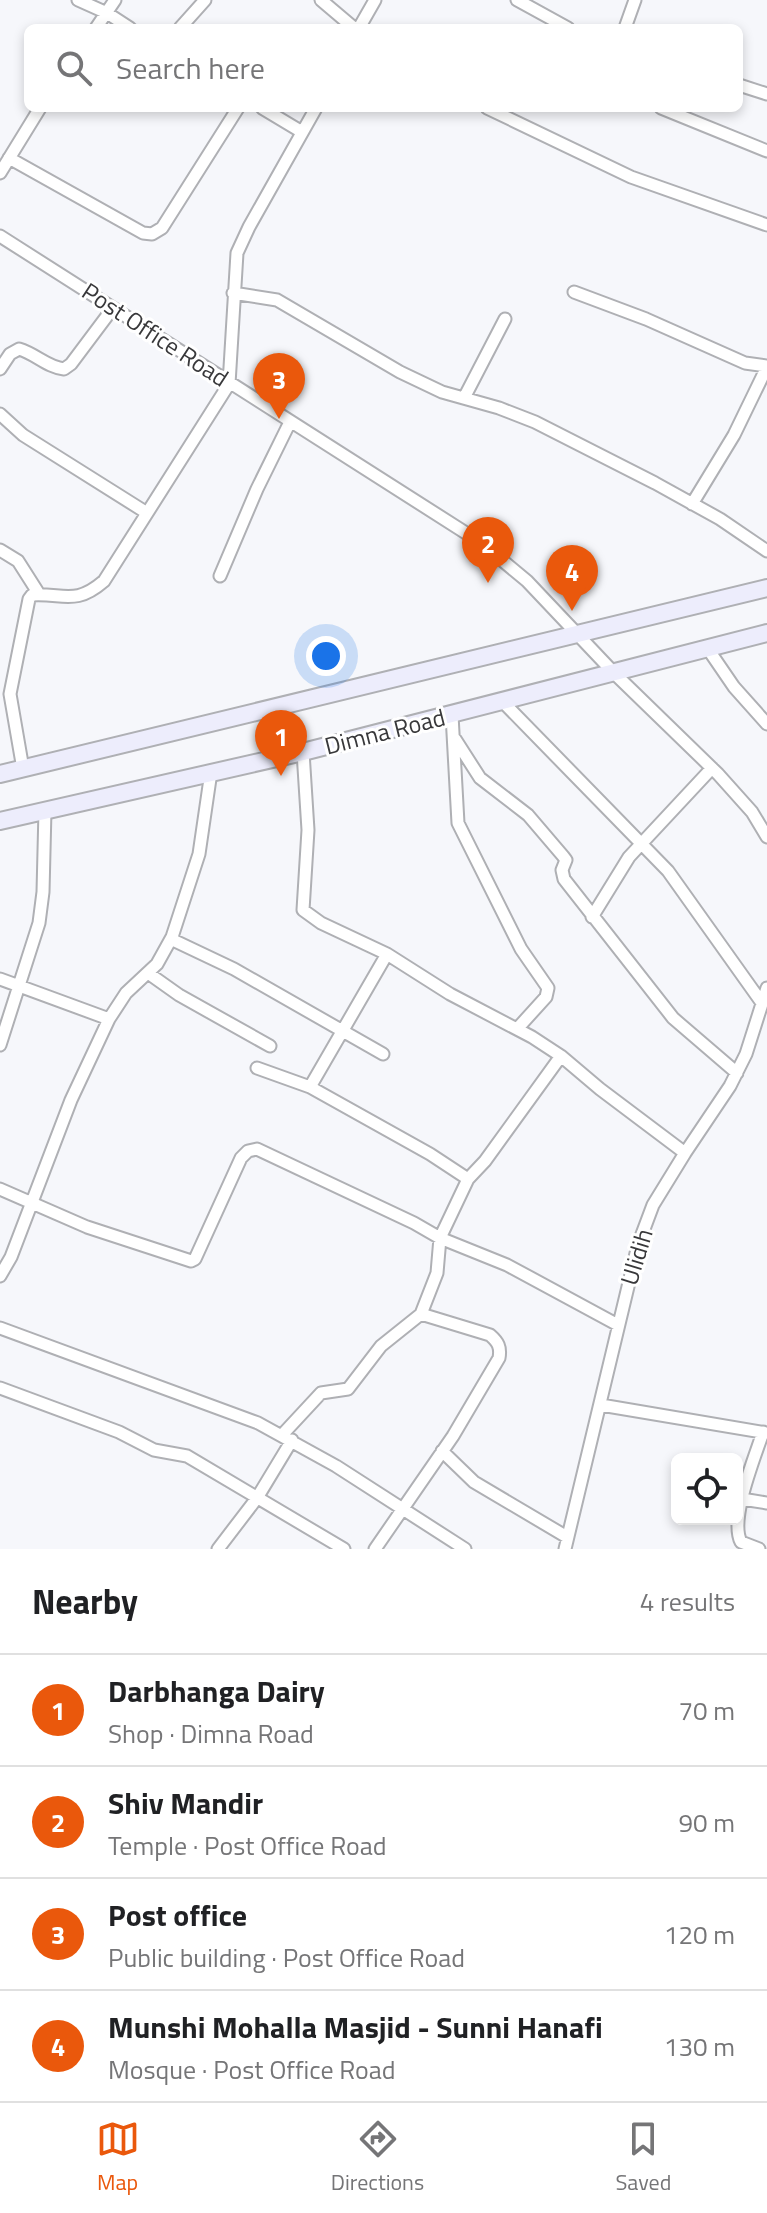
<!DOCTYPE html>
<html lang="en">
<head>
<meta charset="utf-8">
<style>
	:root { --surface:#fff; --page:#f2f2f2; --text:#202124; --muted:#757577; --line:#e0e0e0; --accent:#ea580c }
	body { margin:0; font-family:"Titillium Web",sans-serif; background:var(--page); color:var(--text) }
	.controls { position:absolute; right:24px; bottom:24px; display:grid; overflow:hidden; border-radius:12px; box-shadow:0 4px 12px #0003 }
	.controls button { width:72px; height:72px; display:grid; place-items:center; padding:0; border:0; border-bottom:2px solid var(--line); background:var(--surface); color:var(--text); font:40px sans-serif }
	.you { position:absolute; left:326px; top:656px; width:28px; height:28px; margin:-20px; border:6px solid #fff; border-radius:50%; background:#1a73e8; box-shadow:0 0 0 12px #1a73e833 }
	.badge { display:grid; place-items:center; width:52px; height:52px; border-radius:50%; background:var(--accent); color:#fff; font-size:26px; font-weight:700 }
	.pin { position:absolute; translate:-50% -66px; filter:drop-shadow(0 2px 4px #0008) }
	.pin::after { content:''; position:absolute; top:42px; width:28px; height:24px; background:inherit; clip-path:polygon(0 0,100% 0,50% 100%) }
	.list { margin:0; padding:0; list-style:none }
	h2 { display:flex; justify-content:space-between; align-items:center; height:104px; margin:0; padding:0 32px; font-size:34px }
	h2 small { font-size:26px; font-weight:400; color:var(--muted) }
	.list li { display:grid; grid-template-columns:52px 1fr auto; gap:24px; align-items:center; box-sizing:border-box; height:112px; padding:0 32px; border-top:2px solid var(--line) }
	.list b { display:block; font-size:30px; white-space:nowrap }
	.list p { margin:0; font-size:26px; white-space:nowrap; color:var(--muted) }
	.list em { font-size:26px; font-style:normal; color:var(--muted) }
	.icon { flex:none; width:44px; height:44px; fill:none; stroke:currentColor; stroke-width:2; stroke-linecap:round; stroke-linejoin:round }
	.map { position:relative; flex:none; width:767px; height:1549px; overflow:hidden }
	.search { position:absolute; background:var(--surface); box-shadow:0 4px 12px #0003; left:24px; right:24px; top:24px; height:88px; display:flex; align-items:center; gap:20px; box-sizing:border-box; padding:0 28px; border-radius:12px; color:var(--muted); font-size:30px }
	.sheet { height:552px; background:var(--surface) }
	nav { display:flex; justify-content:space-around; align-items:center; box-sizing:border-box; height:112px; border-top:2px solid var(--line); background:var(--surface); font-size:22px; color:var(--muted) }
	nav a { display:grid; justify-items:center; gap:4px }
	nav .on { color:var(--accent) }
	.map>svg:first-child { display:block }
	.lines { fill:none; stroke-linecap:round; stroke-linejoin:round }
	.street-casing { stroke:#afb0b4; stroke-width:15 }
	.secondary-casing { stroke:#afb0b4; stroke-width:20 }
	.street { stroke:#fff; stroke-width:11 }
	.secondary { stroke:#ededfc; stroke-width:16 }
	.labels { text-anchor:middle; stroke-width:6; stroke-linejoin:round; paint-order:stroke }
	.street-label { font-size:24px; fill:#38383a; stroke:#fff }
</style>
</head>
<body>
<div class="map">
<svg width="767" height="1549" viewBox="0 0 767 1549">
	<rect width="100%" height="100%" fill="#f6f7fb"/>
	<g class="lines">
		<g class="street-casing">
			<path id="street" d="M78,0L107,13L130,28
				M321,0L354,28
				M517,0L568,28
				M96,28L115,0
				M180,28L205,0
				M359,28L375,0
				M625,28L635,0
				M739,85L767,94
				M262,108L302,132
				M487,108L631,177L767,225
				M661,108L767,151
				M9,158L143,233L152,234L162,228L238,108
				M0,173L40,108
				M0,236L480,542L527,581L615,674L718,774L752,812L767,837
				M574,292L646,319L745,363L767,366
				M233,293L277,300L400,372L442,392L499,408L535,422L655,483L720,519L767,551
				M0,369L10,354L19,349C36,354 47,367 64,369L71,364L113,308
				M464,398L505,319
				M0,414L23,435L147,513
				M692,504L734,435L767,367
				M0,550L18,561L39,594
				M220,576L257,489L290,422
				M708,649L734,687L767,724
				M503,702L668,871L762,1003
				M452,715L458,823L521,949L548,988L546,997L517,1029
				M455,739L480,778L528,815L563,856L566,860L562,870L564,879L673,1018L737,1073
				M303,752L308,830L303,910L321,923L387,954L450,994L532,1037L561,1056L600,1089L685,1153
				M23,769L10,694L29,599L32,595C64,593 75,606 104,581L229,384L237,253L249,227L316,108
				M211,772L199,854L172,937L175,941L234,969L383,1054
				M592,917L629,857L712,768
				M148,973L179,995L270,1046
				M0,979L109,1019
				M0,1045L39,923L43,892L45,810
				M257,1068L310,1087L430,1154L468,1179
				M310,1087L387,954
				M0,1189L87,1227L191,1261L195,1259L241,1158L248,1151L257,1149L414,1223L440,1238L507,1265L618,1325
				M0,1276L11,1257L71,1100L109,1019L126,993L157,964L172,937
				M0,1328L258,1423L336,1466L465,1549
				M0,1388L119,1432L154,1450L187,1456L344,1549
				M601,1405L767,1433
				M282,1435L321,1393L348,1389L381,1346L421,1314L437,1273L440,1238L468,1179L485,1161L561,1056
				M442,1451L474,1482L567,1537
				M742,1499L767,1503
				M218,1549L257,1498L292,1440
				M375,1549L453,1436L499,1358C501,1347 498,1342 490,1335L421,1314
				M565,1549L638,1245L653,1205L685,1153L730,1086L746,1054L767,988
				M759,1549L741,1542C729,1519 755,1457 763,1432"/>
		</g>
		<g class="secondary-casing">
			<path id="secondary" d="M0,774L767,588
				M0,821L303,752L767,633"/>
		</g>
		<use href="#street" class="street"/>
		<use href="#secondary" class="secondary"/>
	</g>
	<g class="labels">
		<g class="street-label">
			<text transform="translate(155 335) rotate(33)" y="8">Post Office Road</text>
			<text transform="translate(385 732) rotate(-14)" y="8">Dimna Road</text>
			<text transform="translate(637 1257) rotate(-73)" y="8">Ulidih</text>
		</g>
	</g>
</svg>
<div class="controls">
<button><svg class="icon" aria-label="locate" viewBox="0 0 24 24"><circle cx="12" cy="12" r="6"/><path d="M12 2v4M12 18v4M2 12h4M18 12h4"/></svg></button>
</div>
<div class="you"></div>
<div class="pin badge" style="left:281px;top:776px">1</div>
<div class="pin badge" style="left:488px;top:583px">2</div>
<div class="pin badge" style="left:279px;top:419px">3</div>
<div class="pin badge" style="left:572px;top:611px">4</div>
<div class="search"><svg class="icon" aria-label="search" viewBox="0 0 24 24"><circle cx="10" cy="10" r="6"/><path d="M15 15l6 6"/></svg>Search here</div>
</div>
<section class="sheet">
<h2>Nearby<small>4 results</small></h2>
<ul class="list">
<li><span class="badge">1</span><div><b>Darbhanga Dairy</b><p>Shop · Dimna Road</p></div><em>70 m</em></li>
<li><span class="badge">2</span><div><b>Shiv Mandir</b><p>Temple · Post Office Road</p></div><em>90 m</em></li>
<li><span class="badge">3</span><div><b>Post office</b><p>Public building · Post Office Road</p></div><em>120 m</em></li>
<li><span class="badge">4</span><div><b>Munshi Mohalla Masjid - Sunni Hanafi</b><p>Mosque · Post Office Road</p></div><em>130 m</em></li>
</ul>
</section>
<nav>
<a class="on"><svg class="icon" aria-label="map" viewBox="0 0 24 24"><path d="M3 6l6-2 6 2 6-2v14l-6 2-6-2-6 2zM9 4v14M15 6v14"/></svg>Map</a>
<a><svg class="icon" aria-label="directions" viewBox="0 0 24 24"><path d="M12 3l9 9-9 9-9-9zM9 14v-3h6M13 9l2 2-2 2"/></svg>Directions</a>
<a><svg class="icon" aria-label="saved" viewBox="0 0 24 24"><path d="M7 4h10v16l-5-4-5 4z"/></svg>Saved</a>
</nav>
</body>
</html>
